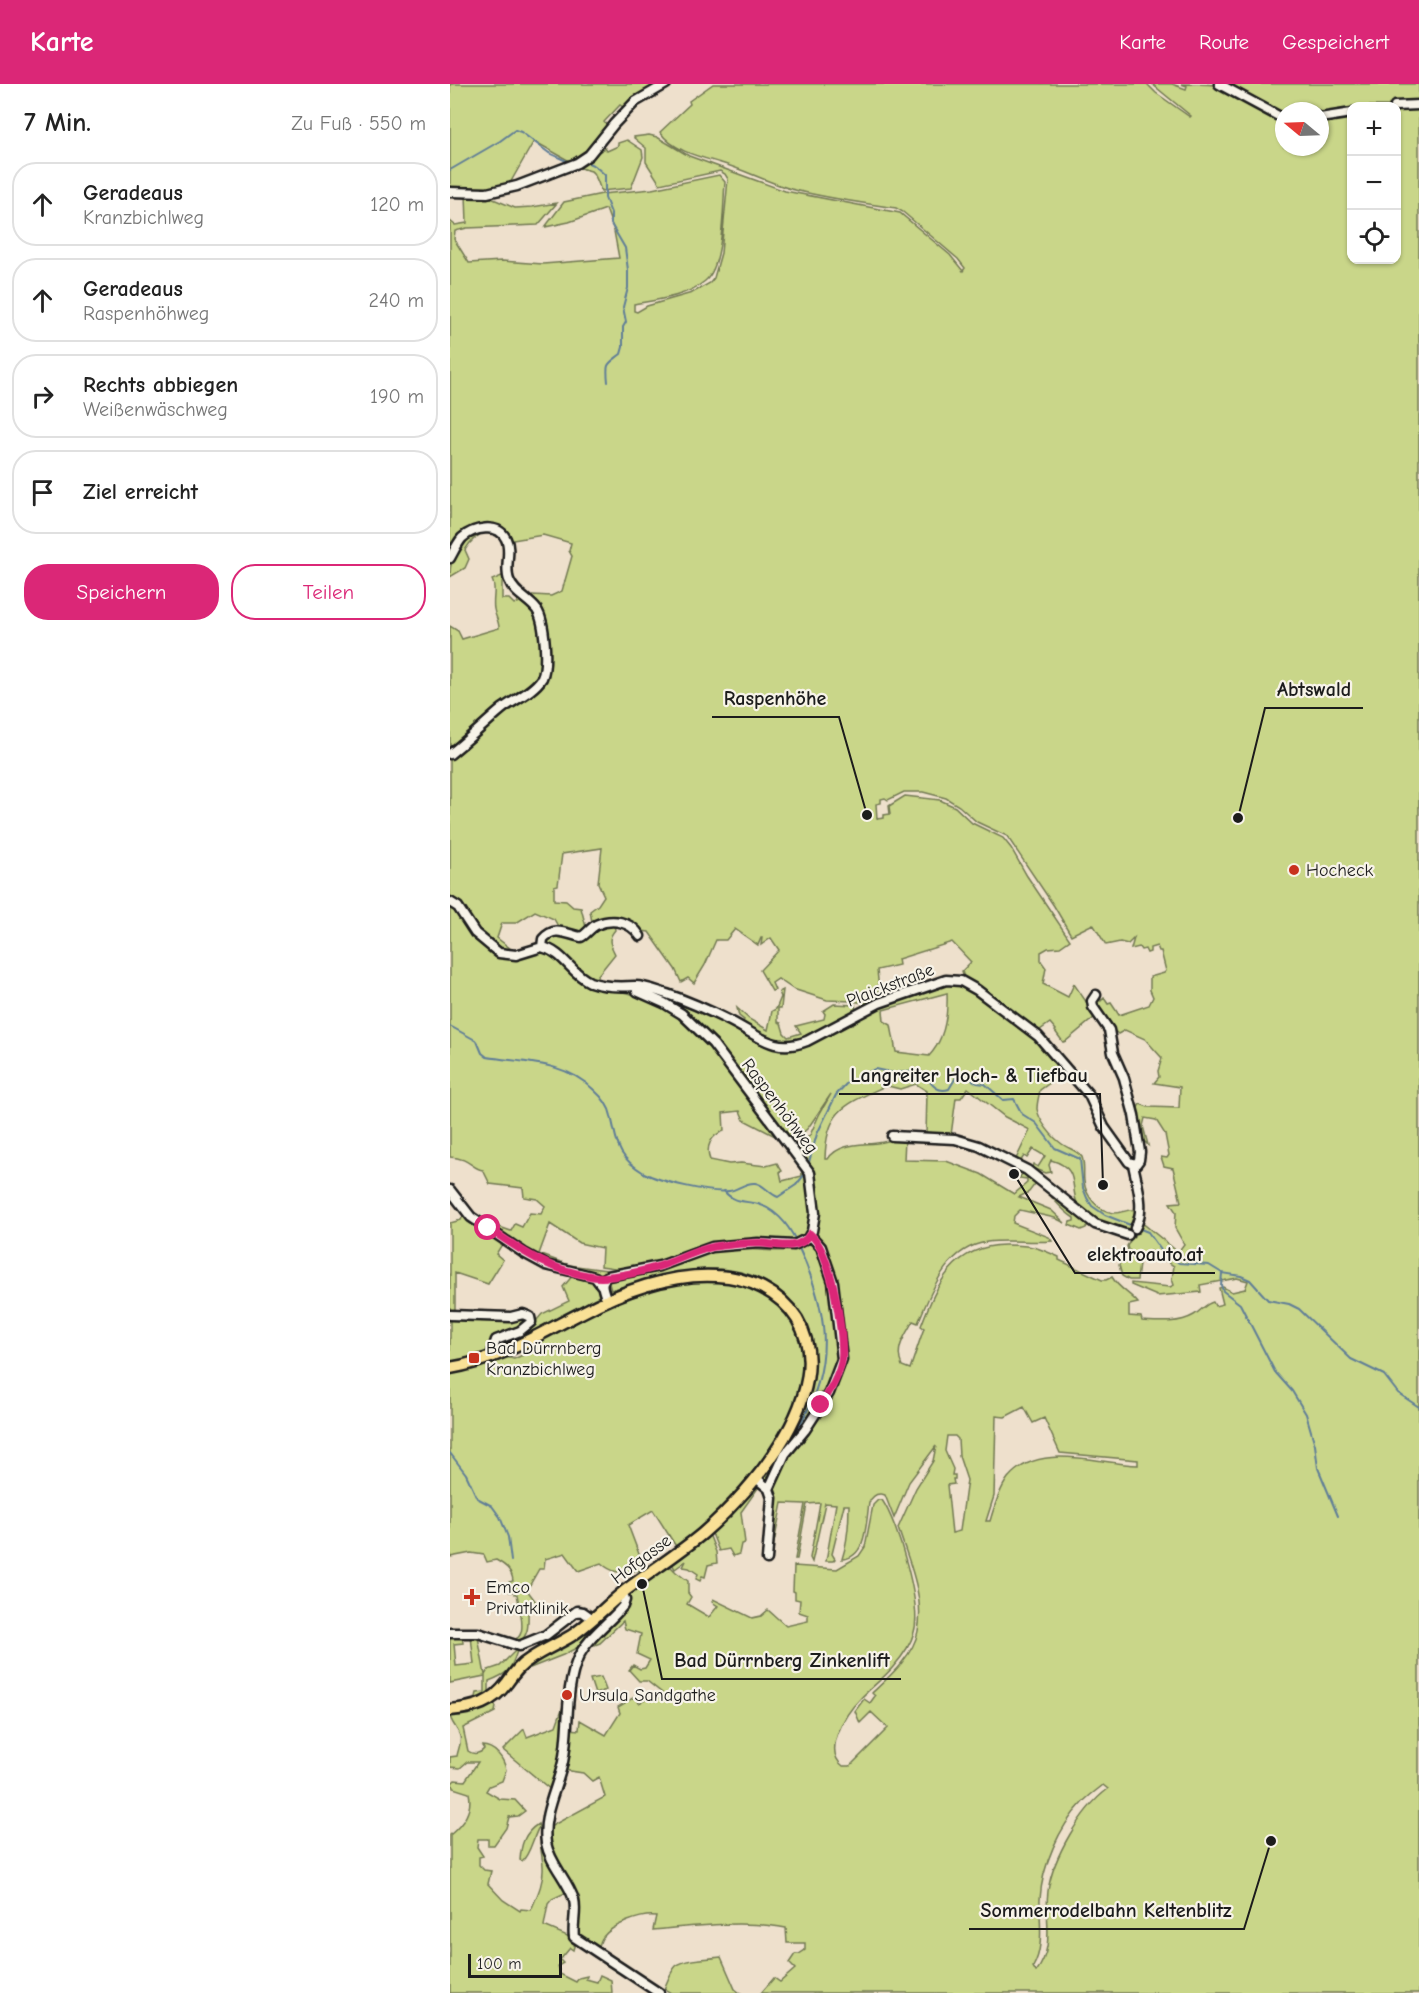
<!DOCTYPE html>
<html lang="de">
<head>
<meta charset="utf-8">
<style>
	:root { --surface:#fff; --page:#f6f6f6; --text:#222; --muted:#767676; --line:#e0e0e0; --accent:#db2777 }
	body { margin:0; font-family:"Comic Neue",sans-serif; background:var(--page); color:var(--text) }
	.controls { position:absolute; right:18px; top:18px; display:grid; overflow:hidden; border-radius:12px; box-shadow:0 2px 4px #0004 }
	.controls button { width:54px; height:54px; display:grid; place-items:center; padding:0; border:0; border-bottom:2px solid var(--line); background:var(--surface); color:var(--text); font:30px sans-serif }
	.compass { position:absolute; left:825px; top:18px; width:54px; height:54px; border-radius:50%; background:var(--surface); box-shadow:0 2px 4px #0004; rotate:289deg }
	.scale { position:absolute; left:18px; bottom:15px; width:94px; box-sizing:border-box; padding-left:6px; border:3px solid #1c1c1c; border-top:0; font-size:16px; line-height:21px; white-space:nowrap; color:#1c1c1c; -webkit-text-stroke:4px #f7f3e8; paint-order:stroke }
	.stop { position:absolute; width:18px; height:18px; margin:-14px; border:4px solid #db2777; border-radius:50%; background:#fff }
	.stop.end { background:#db2777; border-color:#fff; box-shadow:0 2px 6px #0008 }
	.list { margin:0; padding:0; list-style:none }
	h2 { display:flex; justify-content:space-between; align-items:center; height:78px; margin:0; padding:0 24px; font-size:26px }
	h2 small { font-size:20px; font-weight:400; color:var(--muted) }
	.list li { display:grid; grid-template-columns:39px 1fr auto; gap:18px; align-items:center; box-sizing:border-box; height:84px; margin:0 12px 12px; padding:0 12px; border:2px solid var(--line); border-radius:24px }
	.list b { display:block; font-size:22px; white-space:nowrap }
	.list p { margin:0; font-size:20px; white-space:nowrap; color:var(--muted) }
	.list em { font-size:20px; font-style:normal; color:var(--muted) }
	.actions { display:flex; gap:12px; padding:18px 24px }
	.actions a { flex:1; padding:14px 0; border:2px solid var(--accent); border-radius:24px; text-align:center; font-size:21px; color:var(--accent) }
	.actions .main { background:var(--accent); color:#fff }
	.icon { flex:none; width:33px; height:33px; fill:none; stroke:currentColor; stroke-width:2; stroke-linecap:round; stroke-linejoin:round }
	.map { position:relative; flex:none; width:969px; height:1909px; overflow:hidden }
	header { display:flex; align-items:center; gap:36px; box-sizing:border-box; height:84px; padding:0 30px; background:var(--accent); color:#fff }
	header strong { font-size:28px }
	nav { display:flex; gap:33px; margin-inline-start:auto; font-size:21px }
	main { display:flex }
	aside { flex:1; background:var(--surface) }
	.map>svg:first-child { display:block }
	.green { fill:#c9d689; stroke:#727952; stroke-width:1.5; fill-rule:evenodd }
	.lines { fill:none; stroke-linecap:round; stroke-linejoin:round }
	.stream { stroke:#607e97; stroke-width:2 }
	.minor-casing { stroke:#1c1c1c; stroke-width:13 }
	.major-casing { stroke:#1c1c1c; stroke-width:15 }
	.minor { stroke:#f7f3e8; stroke-width:8 }
	.major { stroke:#f9e096; stroke-width:10 }
	.route { stroke:#db2777; stroke-width:8 }
	.poi-dot { fill:#c8321e; stroke:#f7f3e8; stroke-width:2 }
	.labels { text-anchor:middle; stroke-width:4.5; stroke-linejoin:round; paint-order:stroke }
	.poi-label { font-size:18px; fill:#1c1c1c; stroke:#f7f3e8; text-anchor:start }
	.street-label { font-size:18px; fill:#1c1c1c; stroke:#f7f3e8 }
	.leader { fill:none; stroke:#1c1c1c; stroke-width:2 }
	.callout-dot { fill:#1c1c1c; stroke:#f7f3e8; stroke-width:2 }
	.callout-label { font-size:20px; text-anchor:middle; font-weight:bold; fill:#1c1c1c; stroke:#f7f3e8; stroke-width:4.5; stroke-linejoin:round; paint-order:stroke }
</style>
</head>
<body>
<header>
<strong>Karte</strong>
<nav><a>Karte</a><a>Route</a><a>Gespeichert</a></nav>
</header>
<main>
<aside>
<h2>7 Min.<small>Zu Fuß · 550 m</small></h2>
<ul class="list">
<li><svg class="icon" aria-label="ahead" viewBox="0 0 24 24"><path d="M12 20V5M6 11l6-6 6 6"/></svg><div><b>Geradeaus</b><p>Kranzbichlweg</p></div><em>120 m</em></li>
<li><svg class="icon" aria-label="ahead" viewBox="0 0 24 24"><path d="M12 20V5M6 11l6-6 6 6"/></svg><div><b>Geradeaus</b><p>Raspenhöhweg</p></div><em>240 m</em></li>
<li><svg class="icon" aria-label="right" viewBox="0 0 24 24"><path d="M7 20v-9h11M14 6l5 5-5 5"/></svg><div><b>Rechts abbiegen</b><p>Weißenwäschweg</p></div><em>190 m</em></li>
<li><svg class="icon" aria-label="arrive" viewBox="0 0 24 24"><path d="M6 21V4h12l-3 4 3 4H6"/></svg><div><b>Ziel erreicht</b></div></li>
</ul>
<div class="actions"><a class="main">Speichern</a><a>Teilen</a></div>
</aside>
<div class="map">
<svg width="969" height="1909" viewBox="0 0 969 1909">
	<rect width="100%" height="100%" fill="#eee0cc"/>
	<filter id="ink" filterUnits="userSpaceOnUse"><feTurbulence type="fractalNoise" baseFrequency=".0167" numOctaves="2"/><feDisplacementMap in="SourceGraphic" scale="12" xChannelSelector="R" yChannelSelector="G"/><feConvolveMatrix kernelMatrix="1 2 1 2 8 2 1 2 1" color-interpolation-filters="sRGB"/></filter>
	<g filter="url(#ink)">
		<path class="green" d="M0,0H211L176,25L170,21L154,38L158,43L142,64L123,79L84,57L59,101L49,105H0Z
			M263,0H697L706,9L740,33L741,32L702,0H722L736,5L737,2L731,0C741,0 754,0 764,1C788,8 812,35 834,38V63H870V27H834V32L774,0H969V1909H311L324,1894L330,1898L345,1885L339,1879L345,1870H349L355,1866V1859H337L336,1844C294,1836 246,1842 203,1846L206,1832C191,1830 162,1841 153,1853C150,1856 149,1862 148,1867L127,1853L126,1833L101,1766L98,1744L155,1713L149,1693L142,1697L133,1689L114,1686L119,1645L129,1646L130,1636L156,1651L170,1629L168,1623L186,1612L189,1619L201,1613L207,1616L212,1609L197,1597H189L179,1586L183,1581L190,1585L195,1584L200,1576L187,1570L191,1550L175,1545L173,1537L150,1559L145,1561L141,1559L178,1524L180,1511L220,1482L226,1488L238,1497V1509L241,1513L237,1520L259,1533L268,1522L262,1518L263,1515L302,1534L311,1532L318,1526L336,1542L358,1537V1531L349,1528L350,1516L345,1515V1508L343,1507L344,1482L387,1485L409,1472L415,1463L423,1421L428,1416H432C448,1439 472,1522 464,1548C461,1560 451,1574 443,1583C433,1595 420,1604 410,1615C396,1629 372,1667 393,1682H400L438,1644L421,1628L410,1639L405,1627L414,1615L420,1619L425,1612L422,1609C439,1593 464,1571 468,1547C475,1512 458,1475 448,1444L466,1404L483,1377L486,1362L459,1398L444,1434L435,1411C427,1408 422,1412 419,1419C416,1438 417,1474 392,1475C398,1457 399,1441 399,1421H394L382,1470L385,1475L383,1477H376L386,1420L375,1419L362,1478L360,1474L370,1419L357,1420L347,1475H345L355,1420L332,1419L322,1469L320,1467L324,1408L330,1382L388,1293L386,1201L364,1149L361,1102L359,1145L355,1153L339,1159L271,1158L252,1162L209,1180L178,1186L151,1182L152,1164L129,1159L100,1140L89,1170L119,1181L164,1187L146,1190L98,1180L40,1142L41,1140L61,1147L65,1140L72,1143L80,1129L91,1130L95,1122L87,1115L74,1113L73,1104L40,1100L33,1086C22,1085 20,1074 0,1073V542L8,547L12,555L49,544C49,537 45,532 44,525C42,515 47,505 42,496L54,491L52,498V515H59L64,520L68,519V511L84,524L95,546L82,518L83,511L101,512L112,507L122,472L119,467L121,459L93,451L63,456L59,455L53,447L27,444L0,470V137L5,141L17,139L16,110L36,112L65,124L82,123L107,119L88,141L17,144L5,147L4,155L19,179L52,177L93,180L169,174L164,147L156,125L119,138L95,143L114,118L152,110L202,105L269,91L275,98C273,121 274,182 255,197C236,213 207,216 184,220V227L187,228L197,222L242,209L260,199L264,194L271,169L278,95L275,90L270,87L210,100L196,78V64L184,54V53L199,51L207,53L239,72L335,107L450,129L500,171L513,187L515,184L508,175L453,128L446,124C411,119 375,114 341,105C317,98 295,86 271,79C250,73 223,67 210,48L240,20L239,17ZM902,22H946V176H902ZM454,708H473L496,714L509,722L527,738L557,752L604,822L621,851L643,840L656,861L670,858L678,860L684,854L681,865L689,863L691,866L695,865L697,869L700,868V864L707,862L709,867H711L716,887L714,889L700,893V906L703,913L699,921L669,931L661,919L658,920L654,914L651,917L650,912L647,913L645,923C650,928 655,932 659,938C662,943 662,946 668,950L675,946L695,955L712,974L708,987L709,993L704,999L730,1003L729,1024L698,1023L690,1020L685,1029L691,1054L698,1061L693,1042L695,1034L706,1036L715,1050L719,1071L717,1074L711,1073L714,1082L723,1084L731,1118L720,1119L726,1128L725,1144L734,1160L728,1168L691,1138L677,1162L678,1166L688,1172L701,1167L724,1182L722,1195L724,1201L720,1203L681,1199V1201L707,1212L751,1208L750,1201L787,1194L798,1197L795,1205L782,1208L773,1203L769,1204L773,1220L765,1222L763,1218C755,1220 751,1227 744,1231C729,1240 708,1238 692,1237L691,1233L679,1232V1221L688,1219C680,1209 669,1205 662,1193L656,1196H652L609,1176V1173C587,1163 581,1161 555,1161C504,1162 487,1199 471,1242L474,1244L460,1285L452,1282C444,1265 455,1252 463,1237L468,1239C482,1206 496,1164 537,1158C558,1155 580,1159 602,1157L599,1153L563,1139L564,1132L570,1126L605,1134L615,1139L601,1126L569,1113L579,1108L588,1096L574,1088L569,1094L577,1095V1099L564,1110L531,1090L496,1077L454,1076L455,1055C444,1054 438,1058 427,1059C411,1061 388,1059 378,1075H375C376,1027 394,1021 433,1003L438,1002L450,1005L466,1000L477,1007L476,1051H501L506,1014H511L518,1004L555,1033L580,1046L566,1075L570,1078L574,1072L577,1074L583,1065L595,1072L588,1083L583,1080L582,1084L595,1089L601,1088L599,1081L601,1076C631,1085 619,1102 628,1122C634,1133 670,1150 682,1145L687,1126C680,1124 673,1129 664,1129C648,1127 636,1113 634,1097C633,1089 635,1081 632,1073C627,1066 619,1065 612,1060C602,1053 589,1037 587,1025C587,1018 589,1012 590,1006L617,987L586,953L510,899L497,898L431,920L347,964L285,942L220,913L200,909L226,922L244,935L263,955L336,1055L343,1049L346,1052L345,1056L358,1044L381,1010L369,1031L360,1051L349,1061L352,1092L332,1097L330,1088L332,1087L327,1079L316,1082L291,1079L279,1080L260,1076C255,1063 261,1051 274,1047L273,1029L290,1027L294,1036L329,1054L259,960L228,929L191,912L132,899L111,876L94,867L65,868L47,854L52,839H66L85,827L104,835L109,844L132,850L137,847L131,824L123,823L116,817L104,816V802L108,801L112,770L152,764L148,799L154,812L148,821L140,827L142,838L184,842L192,847L199,848L225,885L231,898L238,894L244,899L255,881L266,856H276L285,845L308,861L311,854H312L311,861L321,854L329,866L310,886L322,907L325,906L322,899L328,895L343,905L377,916L402,917L420,920L430,916L427,886L449,881L448,875L502,858L521,878L512,887L514,894L587,948L600,939L606,946L605,947L613,958L616,957L646,932L624,900L618,913L593,900L596,884L591,877V868L598,864L610,863L620,856L577,792L561,764L553,754L522,739L505,723L490,716L455,712L439,722L440,730L434,731V734L427,735L426,720L431,719V715L435,714L438,716ZM497,909C498,932 495,955 479,972L446,968L441,941L434,937L433,926ZM574,1323L583,1339L594,1334L610,1369L688,1376V1381C648,1380 589,1357 558,1394C549,1406 544,1423 540,1437H536L544,1412L546,1332L555,1333ZM497,1352H505L508,1355L509,1372L517,1396L510,1447L502,1449L497,1401L504,1400L503,1395H505V1391H502L503,1385L495,1367ZM653,1701L658,1705C631,1725 603,1773 598,1807C594,1838 606,1861 586,1888L583,1883C595,1862 589,1839 590,1815C592,1782 609,1743 632,1719C638,1712 646,1707 653,1701Z
			M177,56L192,66L193,73L181,104L151,107C149,101 146,90 141,87C136,85 130,85 125,82L155,64L157,67L168,62V59Z
			M37,447C27,451 20,457 15,466L19,475L15,484L0,493C0,466 11,453 37,447Z
			M164,840L165,846C157,855 160,860 165,870L144,896L136,893L96,858L100,851L124,853L146,844Z
			M333,906L331,924H328V938L331,939L334,949L338,953L351,949L346,942L374,935L375,930L373,927L384,920L405,921L406,928C381,942 346,969 316,954C308,950 300,944 292,939L294,936L289,932L287,924L299,935L318,946L322,927L326,925L331,913L329,908Z
			M593,1102L639,1139L636,1144L631,1146L619,1141L620,1138L624,1137V1134C610,1125 603,1113 592,1104Z
			M14,1130L54,1157L46,1170L53,1176L38,1200L5,1189V1229H0V1139L11,1136Z
			M364,1156L378,1191L390,1267L388,1281L377,1308L319,1398L312,1394C323,1373 334,1351 346,1329C350,1320 357,1310 360,1300C377,1239 329,1187 269,1185C232,1184 196,1197 161,1206L158,1196C183,1191 206,1185 230,1178C247,1173 265,1166 283,1165C308,1164 343,1174 364,1156Z
			M674,1167L689,1180L687,1196H679L672,1192L669,1181Z
			M124,1190C138,1194 152,1198 148,1215L47,1267V1260L81,1243L92,1230L119,1217L113,1203Z
			M273,1195C286,1199 302,1201 313,1208C328,1217 339,1229 347,1244C383,1320 278,1419 227,1464L203,1426L178,1441L195,1486C176,1486 168,1494 151,1479L128,1487L115,1469L95,1475L94,1485H89L77,1506L86,1518L78,1525C78,1539 80,1549 69,1559L39,1549V1547C45,1550 52,1553 58,1555C81,1560 69,1523 67,1510H65V1507L60,1508L59,1498L63,1497C62,1486 55,1481 46,1476L37,1478L34,1471L21,1469L0,1473V1289L32,1282L56,1273L64,1275L75,1270L91,1255L165,1217L203,1205L231,1198Z
			M0,1233H75L77,1236L74,1242L43,1253L36,1268L0,1281Z
			M303,1403L308,1404L291,1428L295,1459L291,1460L289,1470L283,1472L279,1465L269,1467L261,1447Z
			M259,1450L266,1468L267,1479L258,1481L255,1493L252,1492L250,1497L246,1495L248,1490L239,1484L233,1483L236,1477L225,1485L222,1480Z
			M169,1518L170,1521L132,1561L113,1571L80,1584L78,1581Z
			M12,1551L13,1559L4,1560L6,1582L24,1580L21,1552L28,1553L35,1591L38,1586L50,1582L66,1566L67,1567C61,1587 57,1590 39,1597V1611L25,1617L27,1609L35,1608V1592L0,1599V1552Z
			M151,1593L156,1606L145,1610L140,1595Z
			M117,1611L112,1673L101,1706L53,1666L74,1645L77,1653L106,1642Z
			M43,1618L46,1623L45,1628L13,1644L18,1667C23,1671 30,1670 34,1665L32,1662C44,1662 54,1674 56,1686L52,1697L39,1702L36,1707L50,1715L65,1716L75,1727L68,1732L59,1733L56,1744L44,1761H38V1755H28L27,1763L33,1772L29,1773V1781L34,1786L41,1787L38,1800L53,1816L70,1827L71,1825L81,1826C87,1812 94,1798 93,1783C93,1772 87,1757 94,1749L116,1806L115,1809L102,1815L98,1820L94,1842L120,1853L125,1859L123,1866L120,1864L110,1876L113,1879L108,1882L110,1890L126,1898L129,1894L137,1892L136,1895L147,1898L150,1891L161,1896L162,1909H0V1751C13,1740 23,1727 19,1709L3,1704L2,1699L5,1696L15,1697L28,1678H17L10,1684L0,1683V1673L7,1672C8,1665 12,1659 10,1652C7,1642 0,1639 0,1630Z
			M88,1740L89,1743C83,1753 80,1771 72,1777L70,1776C71,1761 74,1749 88,1740Z
			M271,1873L285,1905L290,1909H221L214,1905C217,1898 221,1887 226,1882C237,1874 258,1875 271,1873Z"/>
		<g class="lines">
			<path class="stream" d="M136,78L145,82L155,91V114L161,129V140L175,164L178,186V204L173,223L176,238L173,243V263L171,270C157,281 156,278 158,298
				M0,86L50,57L65,46L71,48L99,69L121,79
				M0,942L27,957L32,969L37,973C75,979 115,977 144,1006C152,1013 159,1021 161,1032C168,1061 166,1072 194,1089C209,1097 262,1110 279,1107C288,1106 295,1098 305,1099C314,1100 319,1110 328,1113L346,1101L355,1090
				M359,1078L367,1050L386,1011L397,999L425,985L444,989L470,987C480,995 484,1010 499,1005L508,990H513L527,999L535,1000L553,1016L564,1015L572,1030L586,1039L605,1064L630,1075L633,1104L637,1114L642,1122L655,1131L698,1148L713,1169L729,1179L759,1181L772,1189L791,1192L800,1196L818,1216L839,1220L849,1225L901,1275L934,1291L948,1309L969,1323
				M274,1107C283,1118 292,1117 304,1119C324,1123 338,1140 346,1157
				M772,1189L771,1201L773,1207L790,1220L825,1288L842,1307L856,1330L865,1361L868,1384L888,1432
				M0,1369L16,1390L27,1414L42,1422L50,1433L58,1453L61,1477
				M323,1379C333,1366 344,1352 352,1337C386,1276 377,1223 348,1162
				M315,1391L320,1384"/>
			<g class="minor-casing">
				<path id="minor" d="M769,0L834,35
					M945,22L969,21
					M870,34L902,29
					M0,108L37,109L67,102L127,79L139,71L164,40L185,18L216,0
					M0,474C4,467 7,460 12,454C23,444 48,438 56,455C62,467 54,483 59,496C64,510 79,515 87,526C95,538 98,581 92,594C84,607 64,616 52,625C34,640 18,656 0,670
					M0,818L8,823L25,849L49,869L66,871L92,863
					M92,863C114,868 121,890 140,898C154,903 171,903 185,902C195,902 207,907 217,910C238,917 260,927 280,937C308,951 324,970 357,957L429,919L496,896L511,897L527,906L588,952L639,1011L654,1043L679,1078L686,1080L689,1076L690,1068L684,1031L674,994L663,969L659,946L643,923L642,917L646,911
					M92,863L93,855C105,841 116,850 131,853C137,850 140,844 146,841C162,834 181,837 190,852
					M442,1052L505,1055L529,1062L577,1086L645,1140L678,1151
					M683,1080C687,1101 696,1125 685,1144
					M0,1106L21,1133L74,1169L96,1181L145,1193L152,1202
					M157,1217C154,1207 148,1198 158,1192L210,1182L262,1163L308,1159L344,1161L358,1154L362,1147L365,1129L360,1089L263,960L232,930L214,919L187,907
					M0,1231L61,1233L73,1230L80,1233L81,1238L70,1247L46,1256L43,1265V1273
					M306,1394L319,1405L322,1414L317,1475
					M319,1405L335,1370L355,1346L379,1309L392,1275L383,1198L371,1163L360,1151
					M173,1509L175,1516L173,1522C159,1539 137,1554 128,1574C114,1607 120,1644 113,1678C107,1705 92,1730 96,1759C100,1780 118,1796 124,1816C127,1828 122,1841 124,1853L209,1909
					M0,1549H28L69,1562L96,1551L127,1527L133,1528L143,1535"/>
			</g>
			<g class="major-casing">
				<path id="major" d="M0,1284C49,1276 87,1251 131,1229C170,1208 221,1189 267,1192C298,1193 330,1208 347,1235C390,1306 303,1406 252,1450C228,1470 201,1487 176,1506C157,1521 141,1539 121,1552C108,1560 93,1566 80,1575C70,1581 64,1589 57,1599C42,1619 25,1624 0,1626"/>
			</g>
			<use href="#minor" class="minor"/>
			<use href="#major" class="major"/>
		</g>
	</g>
	<g class="lines" filter="url(#ink)">
		<path class="route" d="M38,1144C74,1168 96,1185 140,1192C161,1196 201,1186 221,1178C236,1172 252,1164 268,1162C282,1160 296,1159 309,1159C326,1160 349,1168 360,1150C381,1167 394,1248 392,1275C390,1291 379,1308 371,1321"/>
	</g>
	<g class="poi-dot">
		<circle cx="844" cy="786" r="6"/>
		<rect x="18" y="1268" width="12" height="12" rx="3"/>
		<path d="M19 1504h6v6h6v6h-6v6h-6v-6h-6v-6h6z"/>
		<circle cx="117" cy="1611" r="6"/>
	</g>
	<g class="labels">
		<g class="poi-label">
			<text x="856" y="792">Hocheck</text>
			<text x="36" y="1270">Bad Dürrnberg<tspan x="36" dy="21">Kranzbichlweg</tspan></text>
			<text x="36" y="1509">Emco<tspan x="36" dy="21">Privatklinik</tspan></text>
			<text x="129" y="1617">Ursula Sandgathe</text>
		</g>
		<g class="street-label">
			<text transform="translate(440 901) rotate(-21)" y="6">Plaickstraße</text>
			<text transform="translate(330 1022) rotate(53)" y="6">Raspenhöhweg</text>
			<text transform="translate(191 1475) rotate(-37)" y="6">Hofgasse</text>
		</g>
	</g>
	<path class="leader" d="M788 734L815 624H913M417 731L389 633H262M653 1101L650 1010H389M564 1090L625 1189H765M192 1500L212 1595H451M821 1757L794 1845H519"/>
	<g class="callout-dot">
		<circle cx="788" cy="734" r="6"/>
		<circle cx="417" cy="731" r="6"/>
		<circle cx="653" cy="1101" r="6"/>
		<circle cx="564" cy="1090" r="6"/>
		<circle cx="192" cy="1500" r="6"/>
		<circle cx="821" cy="1757" r="6"/>
	</g>
	<g class="callout-label">
		<text x="864" y="612">Abtswald</text>
		<text x="325" y="621">Raspenhöhe</text>
		<text x="519" y="998">Langreiter Hoch- &amp; Tiefbau</text>
		<text x="695" y="1177">elektroauto.at</text>
		<text x="332" y="1583">Bad Dürrnberg Zinkenlift</text>
		<text x="656" y="1833">Sommerrodelbahn Keltenblitz</text>
	</g>
</svg>
<div class="controls">
<button>+</button>
<button>−</button>
<button><svg class="icon" aria-label="locate" viewBox="0 0 24 24"><circle cx="12" cy="12" r="6"/><path d="M12 2v4M12 18v4M2 12h4M18 12h4"/></svg></button>
</div>
<svg class="compass" viewBox="-18 -18 36 36"><path d="M0-13l5 13h-10z" fill="#e53935"/><path d="M0 13l5-13h-10z" fill="#767676"/></svg>
<div class="scale">100 m</div>
<div class="stop" style="left:38px;top:1144px"></div>
<div class="stop end" style="left:371px;top:1321px"></div>
</div>
</main>
</body>
</html>
